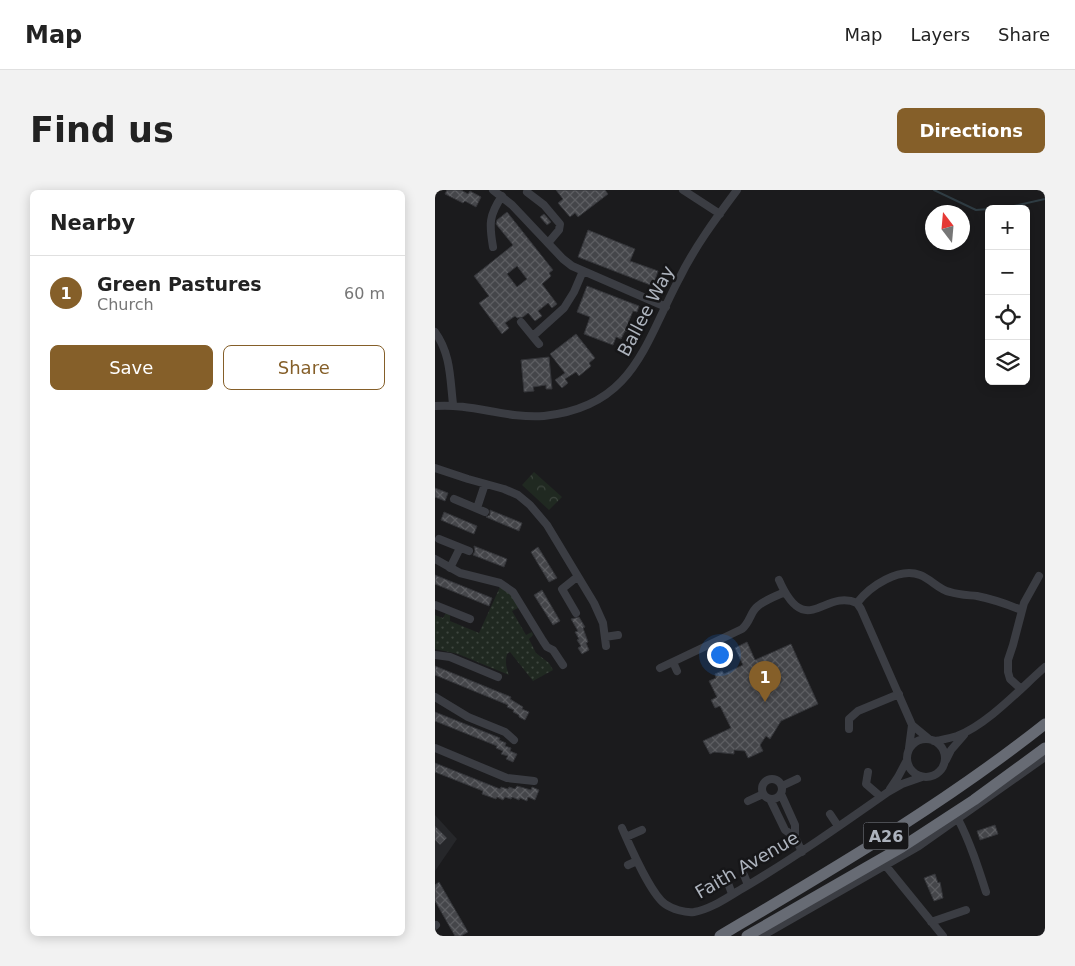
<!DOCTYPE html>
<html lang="en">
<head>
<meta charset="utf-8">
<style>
	:root { --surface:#fff; --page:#f2f2f2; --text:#222; --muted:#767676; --line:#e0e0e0; --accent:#855f29 }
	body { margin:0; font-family:"DejaVu Sans",sans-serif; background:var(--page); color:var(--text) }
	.controls { position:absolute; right:15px; top:15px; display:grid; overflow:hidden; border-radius:8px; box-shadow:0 2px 12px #0003 }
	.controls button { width:45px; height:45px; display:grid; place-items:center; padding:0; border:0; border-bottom:1px solid var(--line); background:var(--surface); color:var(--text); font:25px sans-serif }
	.compass { position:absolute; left:490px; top:15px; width:45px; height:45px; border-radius:50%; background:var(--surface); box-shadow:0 2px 12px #0003; rotate:344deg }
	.you { position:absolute; left:284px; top:464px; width:18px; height:18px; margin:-12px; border:4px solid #fff; border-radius:50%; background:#1a73e8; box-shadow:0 0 0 8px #1a73e833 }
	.badge { display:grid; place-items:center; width:32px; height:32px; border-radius:50%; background:var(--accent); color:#fff; font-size:16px; font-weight:700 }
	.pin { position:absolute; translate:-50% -41px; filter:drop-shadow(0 1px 2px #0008) }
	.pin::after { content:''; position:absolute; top:26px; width:18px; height:15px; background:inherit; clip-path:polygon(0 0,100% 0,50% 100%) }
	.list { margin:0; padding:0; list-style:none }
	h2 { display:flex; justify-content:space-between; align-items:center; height:65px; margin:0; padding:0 20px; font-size:21px }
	h2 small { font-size:16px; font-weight:400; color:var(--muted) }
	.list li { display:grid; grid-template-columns:32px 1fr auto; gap:15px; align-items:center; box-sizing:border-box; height:75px; padding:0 20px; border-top:1px solid var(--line) }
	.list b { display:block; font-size:19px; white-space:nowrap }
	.list p { margin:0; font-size:16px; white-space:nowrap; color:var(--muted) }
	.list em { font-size:16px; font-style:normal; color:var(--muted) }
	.actions { display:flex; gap:10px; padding:15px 20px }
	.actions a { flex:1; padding:11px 0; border:1px solid var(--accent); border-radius:8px; text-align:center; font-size:18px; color:var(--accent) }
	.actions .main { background:var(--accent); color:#fff }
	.icon { flex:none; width:28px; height:28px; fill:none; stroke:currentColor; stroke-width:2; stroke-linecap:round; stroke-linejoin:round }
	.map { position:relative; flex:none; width:610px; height:746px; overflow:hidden; border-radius:8px }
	header { display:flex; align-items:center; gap:30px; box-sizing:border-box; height:70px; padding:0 25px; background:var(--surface); border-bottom:1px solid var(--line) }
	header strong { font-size:24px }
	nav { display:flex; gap:28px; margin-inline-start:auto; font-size:18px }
	.intro { display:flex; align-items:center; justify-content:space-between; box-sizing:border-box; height:120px; padding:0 30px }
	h1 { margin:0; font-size:35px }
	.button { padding:12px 22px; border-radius:8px; background:var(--accent); color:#fff; font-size:18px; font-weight:700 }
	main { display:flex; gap:30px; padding:0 30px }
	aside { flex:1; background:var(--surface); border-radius:8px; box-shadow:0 2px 12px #0003 }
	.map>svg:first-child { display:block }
	.built { fill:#26272a }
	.grass { fill:url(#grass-dots) }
	.park { fill:url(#park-crowns) }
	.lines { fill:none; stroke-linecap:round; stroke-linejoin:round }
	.stream { stroke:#2f3c43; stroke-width:2 }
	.building { fill:url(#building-cross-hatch); stroke:#343539; fill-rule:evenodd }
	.minor { stroke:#3b3d43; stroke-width:8 }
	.highway { stroke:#676b74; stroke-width:11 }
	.labels { text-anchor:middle; stroke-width:5; stroke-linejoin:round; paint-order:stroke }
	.shield { fill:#161618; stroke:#80848c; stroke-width:1 }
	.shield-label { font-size:16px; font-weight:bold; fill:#adb3bd }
	.street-label { font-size:18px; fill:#adb3bd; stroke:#161618 }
</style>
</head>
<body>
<header>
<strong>Map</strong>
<nav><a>Map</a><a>Layers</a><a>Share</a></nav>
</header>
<div class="intro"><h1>Find us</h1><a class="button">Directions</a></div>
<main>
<aside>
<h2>Nearby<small></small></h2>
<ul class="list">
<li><span class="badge">1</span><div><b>Green Pastures</b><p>Church</p></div><em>60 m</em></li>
</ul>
<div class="actions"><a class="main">Save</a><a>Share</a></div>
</aside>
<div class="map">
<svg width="610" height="746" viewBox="0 0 610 746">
	<defs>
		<pattern id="grass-dots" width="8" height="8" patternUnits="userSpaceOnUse" patternTransform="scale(1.25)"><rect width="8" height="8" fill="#202921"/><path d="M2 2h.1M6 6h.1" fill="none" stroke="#3e463f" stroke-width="1.8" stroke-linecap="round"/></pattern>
		<pattern id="park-crowns" width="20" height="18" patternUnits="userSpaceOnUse" patternTransform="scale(1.25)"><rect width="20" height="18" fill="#202921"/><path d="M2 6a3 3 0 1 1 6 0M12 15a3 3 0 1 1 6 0" fill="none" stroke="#3e463f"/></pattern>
		<pattern id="building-cross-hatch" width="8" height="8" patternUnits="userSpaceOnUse" patternTransform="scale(1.25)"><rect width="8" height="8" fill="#45464a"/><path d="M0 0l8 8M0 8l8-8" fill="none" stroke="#5d5e62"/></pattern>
	</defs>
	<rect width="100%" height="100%" fill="#1b1b1d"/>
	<path class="built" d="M0,625L22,649L0,681Z"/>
	<path class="grass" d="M65,397L77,405L85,417L77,421L91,445L97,442L98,445L94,449L101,463L114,473L118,480L98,491L75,462L72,464C70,472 71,477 74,485L23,464L0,459V425L8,428L12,421L15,424V431L44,443Z"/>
	<path class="park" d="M99,282L127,307L114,320L87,295Z"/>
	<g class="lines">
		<path class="stream" d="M499,0L541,20L554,19
			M555,19L579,16L610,9"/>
	</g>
	<path class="building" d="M12,0H26L33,4L35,1L46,7L41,17L30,11L28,13L10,4Z
		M121,0H170L173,4L143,27L140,23L135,27L123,13L128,9Z
		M72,22L118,80L114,83L116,86L107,94L122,114L117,118L113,113L103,121L107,126L100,131L93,123L88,127L82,128L80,126L70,133L74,138L67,144L44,113L54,106L39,86L78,55L61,34L62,30ZM82,76L92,89L82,97L72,84Z
		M109,24L116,32L112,35L105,27Z
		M153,40L200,59L195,71L223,81L218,96L143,67Z
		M152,96L204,116L202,122L198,121L193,133L197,134L194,142L190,141L186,149L181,147L178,155L149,144L155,127L142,122Z
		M141,144L160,168L154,173L156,176L144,186L141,182L130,189L133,193L127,198L120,190L130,183L115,164Z
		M114,167L117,199H111V195L98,197L99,201L89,202L86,170Z
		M0,298L13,303L10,311L0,307Z
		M55,320L87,333L84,341L51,327L55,325Z
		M9,322L42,336L39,344L6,330Z
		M39,356L72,369L69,377L38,365L40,361Z
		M103,357L122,388L114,392L96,362Z
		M0,385L57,408L54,416L0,394Z
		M107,400L125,431L118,435L99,405Z
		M144,427L150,437L148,438L153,452L151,453L154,460L147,464L143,458L146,456L142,450L144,449L140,442L143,441L136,429Z
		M312,452L320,470L356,454L383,514L346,531L335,549L331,546L325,555L328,561L313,568L310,561L299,560V564L279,562L275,564L268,551L296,538L285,516L280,518L276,510L282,507L274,491L281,488L280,484L287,481L289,484L308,475L300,458Z
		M0,476L76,507L75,509L88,517L87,519L94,522L90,530L84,527V525L78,522L79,520L72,517L73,515L0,485Z
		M0,522L65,548L64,550L71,553L70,556L76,558L75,561L82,564L78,572L71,569L73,566L66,564L68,561L61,558L62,556L0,531Z
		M0,573L65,599L66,597L73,599L74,597L80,599L82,596L96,600L97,597L104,600L100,610L93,607L92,611L85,608L84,610L77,607L76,609L70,607L68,610L62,607L61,609L47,604L48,601L0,582Z
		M560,635L563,644L545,650L542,641Z
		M0,636L12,648L5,655L0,650Z
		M500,684L503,693L505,692L508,708L499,711L489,688Z
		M4,692L33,742L26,746H20L0,711V695Z"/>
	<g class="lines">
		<path class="minor" d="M58,0L77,15L128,69L137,76L231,117
			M248,0L285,24
			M92,2L109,15L125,34L124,40L113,53
			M58,57C54,34 54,25 67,6
			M86,132L104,154
			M0,142C16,164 15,189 18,214
			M98,146L129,118L139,102L148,81
			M0,216C37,213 72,229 109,226C198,217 209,155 244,89C259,58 281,28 302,0
			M0,278L33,289L69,299L83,305L95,315L112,335L159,413L168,433L171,456
			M19,309L50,322
			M42,318L50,294
			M4,349L34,361
			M0,369L25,383L65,393L78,402L108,451L112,457L118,460L128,475
			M15,378L25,358
			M344,390C371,451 389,398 422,413L426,419L477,535L494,549
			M422,413C435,396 464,377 485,385C496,389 504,400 515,402C524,405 533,405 542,406C557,409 572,414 586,420
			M0,415L35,429
			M141,423L127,399L142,387
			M170,447L183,445
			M0,465L15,467L63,487
			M238,472L242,481
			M225,478L307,439C316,431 315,422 323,416C330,410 341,406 350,402
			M585,498L575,489L573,482V470L578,455L589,413L604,386
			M0,507L33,527L70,542L79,550
			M414,539V529L423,521L464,504
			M472 568a19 19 0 1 1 38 0a19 19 0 1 1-38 0Z
			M499,551C507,550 515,548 522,546C552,535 586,498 610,477
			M0,558L72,588L99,591
			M474,558L477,535
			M511,570L516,560L529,545
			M433,582L431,594L446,607
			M327 599a10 10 0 1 1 20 0a10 10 0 1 1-20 0Z
			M347,596L362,589
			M455,599L463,587L472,570
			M346,604L360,635V647
			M335,609L350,640L360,647L367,662
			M313,611L328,604
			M395,624L403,636
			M523,629C535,652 543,677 551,702
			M187,638C195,656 215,703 230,714C237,719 250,723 259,722C277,719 294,706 310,697C359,668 406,635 453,602L467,594L487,587
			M191,647L207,640
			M193,675L202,671
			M451,676L508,746
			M309,685L313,695
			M293,693L297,704
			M496,732L531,720
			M0,736L1,735
			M327,746L484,656L610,567"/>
		<path class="highway" d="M285,746C396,680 508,615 610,534
			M312,746L467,657L539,610L610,558"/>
	</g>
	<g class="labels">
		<rect class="shield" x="428.5" y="632.5" width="45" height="27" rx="4"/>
		<g class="shield-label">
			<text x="451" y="652">A26</text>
		</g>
		<g class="street-label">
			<text transform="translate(211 121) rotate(-62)" y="6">Ballee Way</text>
			<text transform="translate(312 675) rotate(-30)" y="6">Faith Avenue</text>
		</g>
	</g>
</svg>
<div class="controls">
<button>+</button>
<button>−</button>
<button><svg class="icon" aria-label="locate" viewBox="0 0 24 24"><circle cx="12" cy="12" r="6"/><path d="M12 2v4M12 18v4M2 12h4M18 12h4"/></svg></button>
<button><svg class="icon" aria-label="layers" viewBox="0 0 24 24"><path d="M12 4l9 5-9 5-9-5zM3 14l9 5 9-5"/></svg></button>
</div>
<svg class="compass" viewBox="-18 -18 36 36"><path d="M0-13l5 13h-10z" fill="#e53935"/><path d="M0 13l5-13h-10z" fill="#767676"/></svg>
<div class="you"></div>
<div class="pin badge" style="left:330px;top:512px">1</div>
</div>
</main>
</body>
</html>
